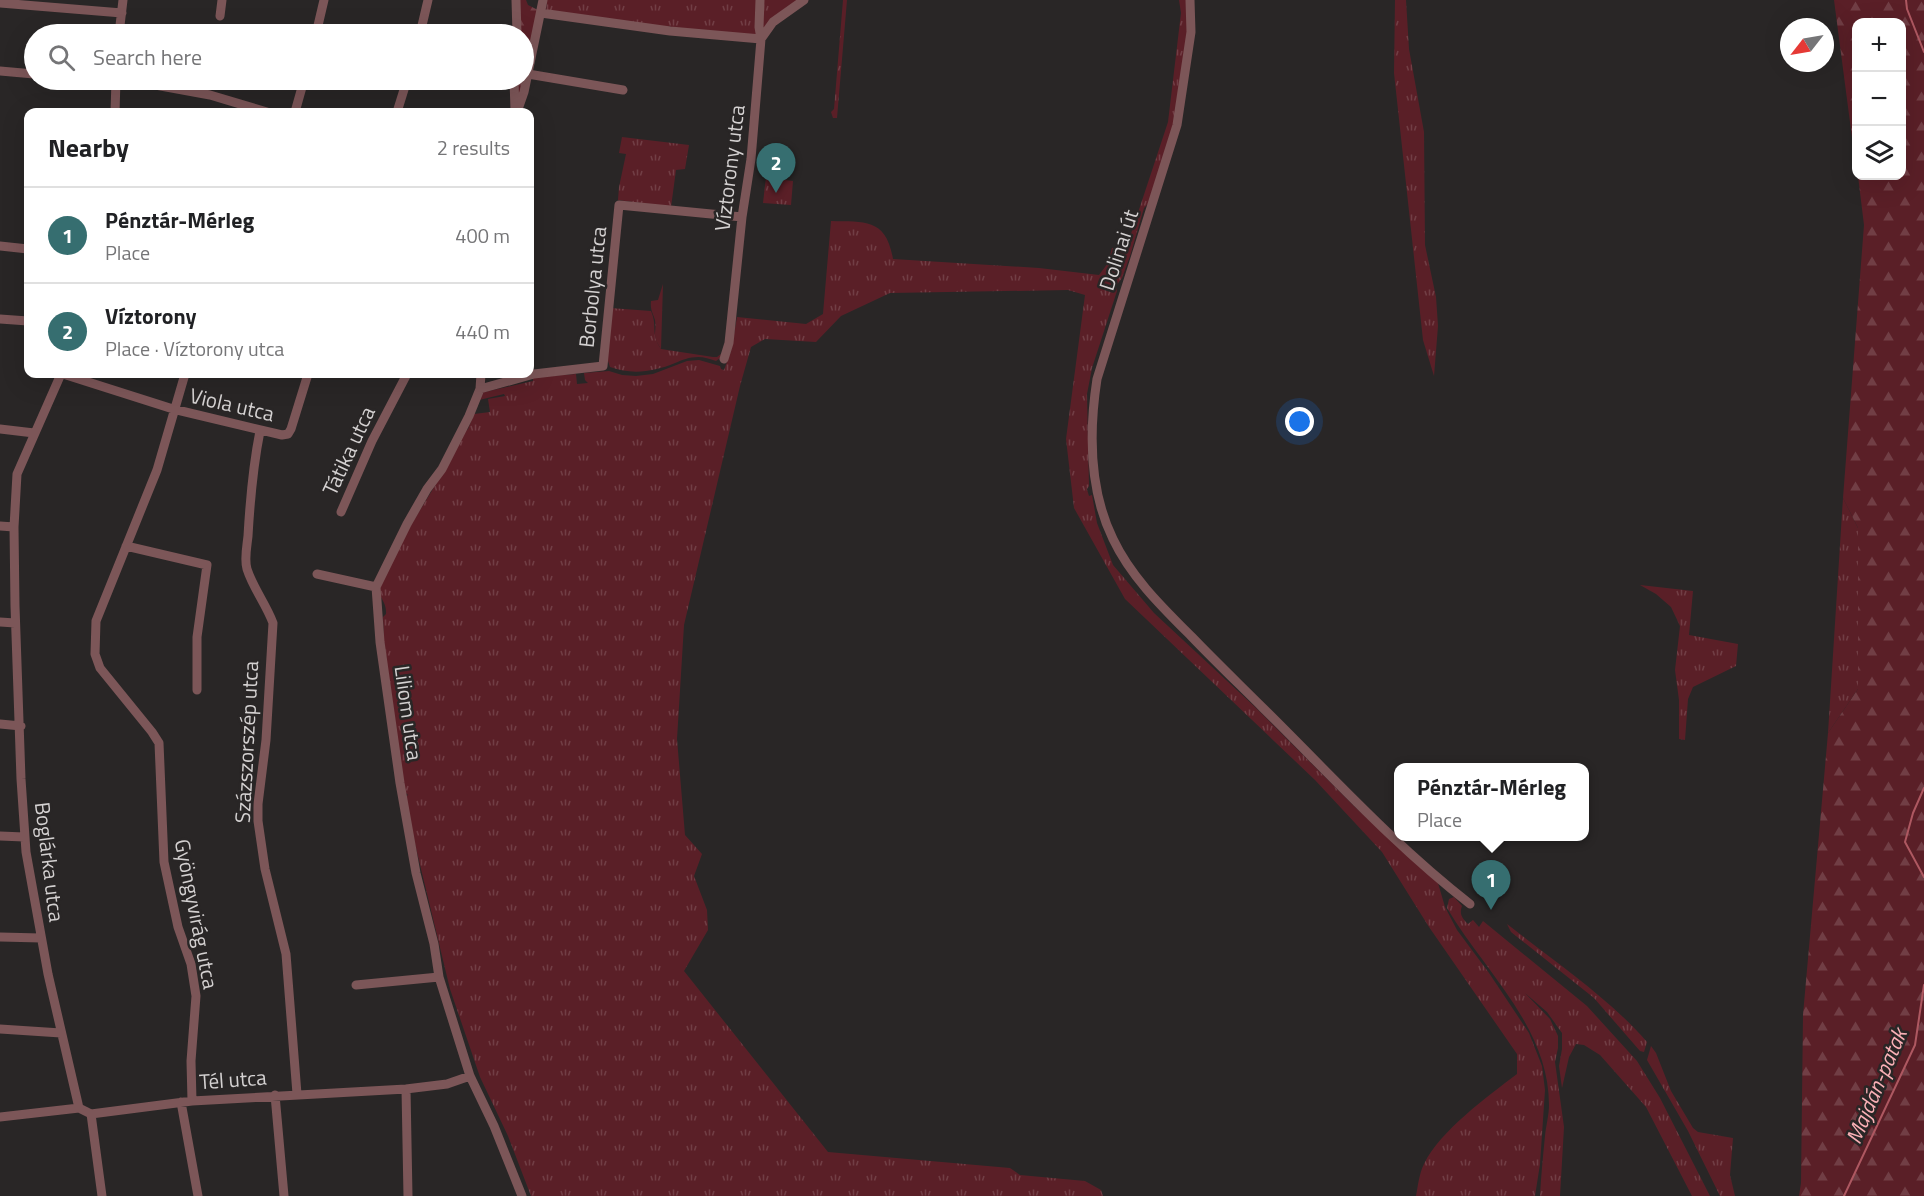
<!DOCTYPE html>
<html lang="en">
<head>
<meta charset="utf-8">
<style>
	:root { --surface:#fff; --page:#f6f6f6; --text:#202124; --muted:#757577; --line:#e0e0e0; --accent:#366e70 }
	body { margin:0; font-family:"Titillium Web",sans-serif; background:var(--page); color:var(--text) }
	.controls { position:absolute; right:18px; top:18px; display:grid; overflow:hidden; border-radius:12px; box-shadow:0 6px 24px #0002 }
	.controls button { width:54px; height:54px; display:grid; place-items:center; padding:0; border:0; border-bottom:2px solid var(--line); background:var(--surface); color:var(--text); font:30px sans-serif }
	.compass { position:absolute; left:1780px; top:18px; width:54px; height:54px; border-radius:50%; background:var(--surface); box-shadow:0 6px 24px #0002; rotate:239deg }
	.you { position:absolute; left:1300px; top:422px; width:21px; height:21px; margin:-15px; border:4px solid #fff; border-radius:50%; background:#1a73e8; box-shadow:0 0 0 9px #1a73e833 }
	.badge { display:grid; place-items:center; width:39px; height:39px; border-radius:50%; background:var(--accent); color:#fff; font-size:20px; font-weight:700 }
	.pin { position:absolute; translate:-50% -50px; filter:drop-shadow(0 2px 3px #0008) }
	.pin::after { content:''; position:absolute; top:32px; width:21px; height:18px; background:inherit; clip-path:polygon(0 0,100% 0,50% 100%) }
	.popup { position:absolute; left:1394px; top:763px; width:195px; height:78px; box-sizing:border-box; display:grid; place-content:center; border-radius:12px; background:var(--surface); filter:drop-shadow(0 2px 4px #0005); font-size:20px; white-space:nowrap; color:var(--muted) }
	.popup b { font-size:22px; color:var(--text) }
	.popup::after { content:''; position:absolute; left:50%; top:100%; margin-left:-12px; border:12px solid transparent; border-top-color:var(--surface) }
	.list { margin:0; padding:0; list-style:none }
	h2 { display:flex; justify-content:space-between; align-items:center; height:78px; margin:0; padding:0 24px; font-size:26px }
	h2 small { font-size:20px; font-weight:400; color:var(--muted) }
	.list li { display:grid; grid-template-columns:39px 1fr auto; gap:18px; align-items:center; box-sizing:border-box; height:96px; padding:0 24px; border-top:2px solid var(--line) }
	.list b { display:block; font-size:22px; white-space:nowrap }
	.list p { margin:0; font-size:20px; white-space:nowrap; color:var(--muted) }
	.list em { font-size:20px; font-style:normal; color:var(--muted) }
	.icon { flex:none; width:33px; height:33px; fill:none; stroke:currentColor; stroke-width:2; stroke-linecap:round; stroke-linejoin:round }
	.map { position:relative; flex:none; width:1924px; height:1196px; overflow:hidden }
	.search { position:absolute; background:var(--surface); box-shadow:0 6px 24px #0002; left:24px; top:24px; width:510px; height:66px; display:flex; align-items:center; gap:15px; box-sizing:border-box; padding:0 21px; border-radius:33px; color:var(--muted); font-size:22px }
	.panel { position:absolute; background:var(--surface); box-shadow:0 6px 24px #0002; left:24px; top:108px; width:510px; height:270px; border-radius:12px }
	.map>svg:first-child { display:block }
	.grass { fill:url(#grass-tufts) }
	.forest { fill:url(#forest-firs) }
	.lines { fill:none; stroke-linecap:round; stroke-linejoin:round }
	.stream { stroke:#ae5861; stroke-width:2 }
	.minor { stroke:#7c5658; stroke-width:9 }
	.labels { text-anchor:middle; stroke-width:5; stroke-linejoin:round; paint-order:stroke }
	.street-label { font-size:21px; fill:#d4d1d1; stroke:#292626 }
	.water-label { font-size:22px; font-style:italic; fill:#f9b0b6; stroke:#292626 }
</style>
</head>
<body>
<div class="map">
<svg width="1924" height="1196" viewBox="0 0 1924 1196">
	<defs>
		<pattern id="grass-tufts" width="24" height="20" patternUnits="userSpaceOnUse" patternTransform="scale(1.5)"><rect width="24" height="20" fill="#5a1f27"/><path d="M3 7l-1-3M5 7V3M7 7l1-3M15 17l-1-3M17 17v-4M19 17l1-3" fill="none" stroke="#713e45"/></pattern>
		<pattern id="forest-firs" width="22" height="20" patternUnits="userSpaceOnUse" patternTransform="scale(1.5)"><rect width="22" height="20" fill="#5a1f27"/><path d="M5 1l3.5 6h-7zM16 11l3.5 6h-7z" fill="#713e45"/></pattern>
	</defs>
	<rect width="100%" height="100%" fill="#292626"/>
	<path class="grass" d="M547,0H758L757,35L673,28L669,26L668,28L546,10Z
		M762,0H798L762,32Z
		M843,0H847L837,118H833L831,112L834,109Z
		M1179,0H1188V26L1175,121L1148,204L1144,208L1130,256L1122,278L1116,286L1117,291L1092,368L1087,394L1089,486L1087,489L1086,486L1089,496L1092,495L1097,523L1113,565L1154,613L1254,706L1356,808L1438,883L1445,907L1457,930L1489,973L1529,1033L1542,1066L1545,1090L1540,1164L1535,1196H1416C1418,1186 1419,1174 1424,1164C1440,1131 1488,1096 1517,1074V1054L1429,927L1382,852L1315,780L1125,599L1074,508L1066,439L1085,295L1068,290L890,293L841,316L816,342L765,339L751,347L740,386L684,625L677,739L685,835L702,854L694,876L707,910L708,930L684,971L828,1152L1010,1168L1020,1175L1085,1181L1101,1190L1103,1196H531L508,1136L480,1077L450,989L415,844L405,797L408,795L405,792L384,642L383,617L386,614C387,602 379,599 379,588L409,528L447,466L464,432L468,429L474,414L490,412L488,399L505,396L504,394L479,400L480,393L533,381V377L576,374L577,384L588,383L585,380L584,373L609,371L622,375L636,376L653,374L687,361L699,360L720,366L721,369L724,370L731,351L737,317L806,324L823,314L831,221C865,222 886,218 893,259L1039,268L1099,275L1108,263L1112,248L1126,249L1168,122L1181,13Z
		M1395,0H1406L1409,49L1424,132L1425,245L1436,297L1438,326L1434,376L1423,340L1394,73Z
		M622,137L689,145L685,169L676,170L671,207L618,200L619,187L626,154L619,153Z
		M767,168L786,170L785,180L793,181L791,205L763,203Z
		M610,308L651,311C658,327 650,332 661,349L713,357H717L721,354L720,358L716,361C710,359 704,357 698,357C689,357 682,360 675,363C653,372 632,375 610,367L606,355Z
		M1843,498L1858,528V689L1828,733Z
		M1640,585L1693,591L1689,635L1738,644L1736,666L1693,687L1688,699L1685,740L1679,739V700L1675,670L1680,626L1671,607L1656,594Z
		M1454,897L1462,906C1459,914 1462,918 1468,924L1473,920L1479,927L1483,921L1587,1006L1637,1061L1660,1098L1710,1196H1692L1646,1107L1600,1055L1584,1045L1576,1044L1569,1057L1562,1088L1559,1066L1562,1049V1033L1547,1012L1525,993L1550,1019L1558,1036V1048L1555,1062L1564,1127L1560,1196H1540C1541,1176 1543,1156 1545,1136C1546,1126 1549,1115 1549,1105C1549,1027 1484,971 1447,908L1449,899Z
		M1507,924C1554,961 1609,998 1647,1042L1644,1052L1640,1051L1594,998L1511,932Z
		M1651,1046L1656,1053L1671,1091L1693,1128L1698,1132L1733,1138L1730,1175L1735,1196H1720L1688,1131L1647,1060Z"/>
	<path class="forest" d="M518,0H526L528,5L538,10L519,99L517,98V80H524V34H518L520,10Z
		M1834,0H1924V1196H1799L1801,1183L1803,1015L1828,733L1858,689V528L1843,498L1864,225L1858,176H1902V22H1856V168Z
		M663,284L661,349C651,334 657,335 655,320C653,313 650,310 651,301L658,300Z"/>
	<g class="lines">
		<path class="stream" d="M1906,0L1907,9L1924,52
			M1924,788L1913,813L1905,842L1924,877
			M1844,1196L1915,1045L1924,985"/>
		<path class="minor" d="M516,0L517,34
			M760,0L759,27L761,39
			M1190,0L1191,32L1177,125L1097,379C1089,431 1089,490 1113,539C1131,577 1162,607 1192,637C1215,661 1239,684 1263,708C1330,774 1395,846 1470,904
			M0,3L122,13
			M541,13L670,31L761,39
			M220,16L222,0
			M119,34L123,0
			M316,34L324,0
			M420,34L428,0
			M0,71L34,74
			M528,74L623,90
			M128,80L210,95L267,112
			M514,80L515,110
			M115,112L116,80
			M295,112L304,80
			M397,112L407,80
			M517,112L524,92L543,0
			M0,246L28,249
			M0,319L28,321
			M724,359L729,343L742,217L751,159L761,39L773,22L804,0
			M61,374L17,474L14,527L15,606L21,779L26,852L48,974L79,1108
			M63,374L173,409L282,435L288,434L291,429L308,374
			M185,374L157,470L96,621L95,654L100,668L152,732L159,743L164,862L178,927L191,964L196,996L191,1061L192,1101
			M481,374L480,389L469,416L442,469L427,489L407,524L376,587L380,642L400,783L416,873L434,944L439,977L470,1076L494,1126L522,1196
			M480,389L534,374L603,366L619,205L742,217
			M0,429L34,433
			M260,431C253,466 250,501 248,536C247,546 244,559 247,569C253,588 266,604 273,623L266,740L258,804V821L265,869L286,954L297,1094
			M341,512L372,441L407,374
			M0,526L14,527
			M126,546L207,565L197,637V690
			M317,574L376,587
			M0,622L15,623
			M0,724L21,726
			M0,836L24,837
			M0,937L41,938
			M356,985L439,977
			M0,1029L61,1033
			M406,1089L408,1196
			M275,1095L284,1196
			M181,1102L198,1196
			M91,1114L102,1196
			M0,1117L79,1108L91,1114L192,1101L406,1089L447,1084L470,1076"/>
	</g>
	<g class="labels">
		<g class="street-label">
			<text transform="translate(730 168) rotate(-83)" y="7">Víztorony utca</text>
			<text transform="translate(1119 250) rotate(-72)" y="7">Dolinai út</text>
			<text transform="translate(593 287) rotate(-84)" y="7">Borbolya utca</text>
			<text transform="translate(232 405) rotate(13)" y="7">Viola utca</text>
			<text transform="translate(349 451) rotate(-65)" y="7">Tátika utca</text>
			<text transform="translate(408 713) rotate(82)" y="7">Liliom utca</text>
			<text transform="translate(247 742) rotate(-87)" y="7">Százszorszép utca</text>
			<text transform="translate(49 862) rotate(83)" y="7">Boglárka utca</text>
			<text transform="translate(196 914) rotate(79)" y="7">Gyöngyvirág utca</text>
			<text transform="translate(233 1080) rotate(-4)" y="7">Tél utca</text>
		</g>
		<g class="water-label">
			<text transform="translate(1876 1086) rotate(-67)" y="8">Majdán-patak</text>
		</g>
	</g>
</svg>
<div class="controls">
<button>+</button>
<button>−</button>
<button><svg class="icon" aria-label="layers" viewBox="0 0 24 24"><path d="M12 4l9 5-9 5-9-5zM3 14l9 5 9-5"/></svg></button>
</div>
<svg class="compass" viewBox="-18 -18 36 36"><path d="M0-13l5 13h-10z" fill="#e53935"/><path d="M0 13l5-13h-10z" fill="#757577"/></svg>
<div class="you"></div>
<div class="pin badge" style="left:1491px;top:910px">1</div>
<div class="popup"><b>Pénztár-Mérleg</b>Place</div>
<div class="pin badge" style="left:776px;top:193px">2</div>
<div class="search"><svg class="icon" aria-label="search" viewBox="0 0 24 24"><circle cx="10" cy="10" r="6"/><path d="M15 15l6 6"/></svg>Search here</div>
<section class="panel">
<h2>Nearby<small>2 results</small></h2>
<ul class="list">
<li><span class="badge">1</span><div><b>Pénztár-Mérleg</b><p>Place</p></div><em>400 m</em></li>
<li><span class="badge">2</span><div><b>Víztorony</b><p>Place · Víztorony utca</p></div><em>440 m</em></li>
</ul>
</section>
</div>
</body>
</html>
